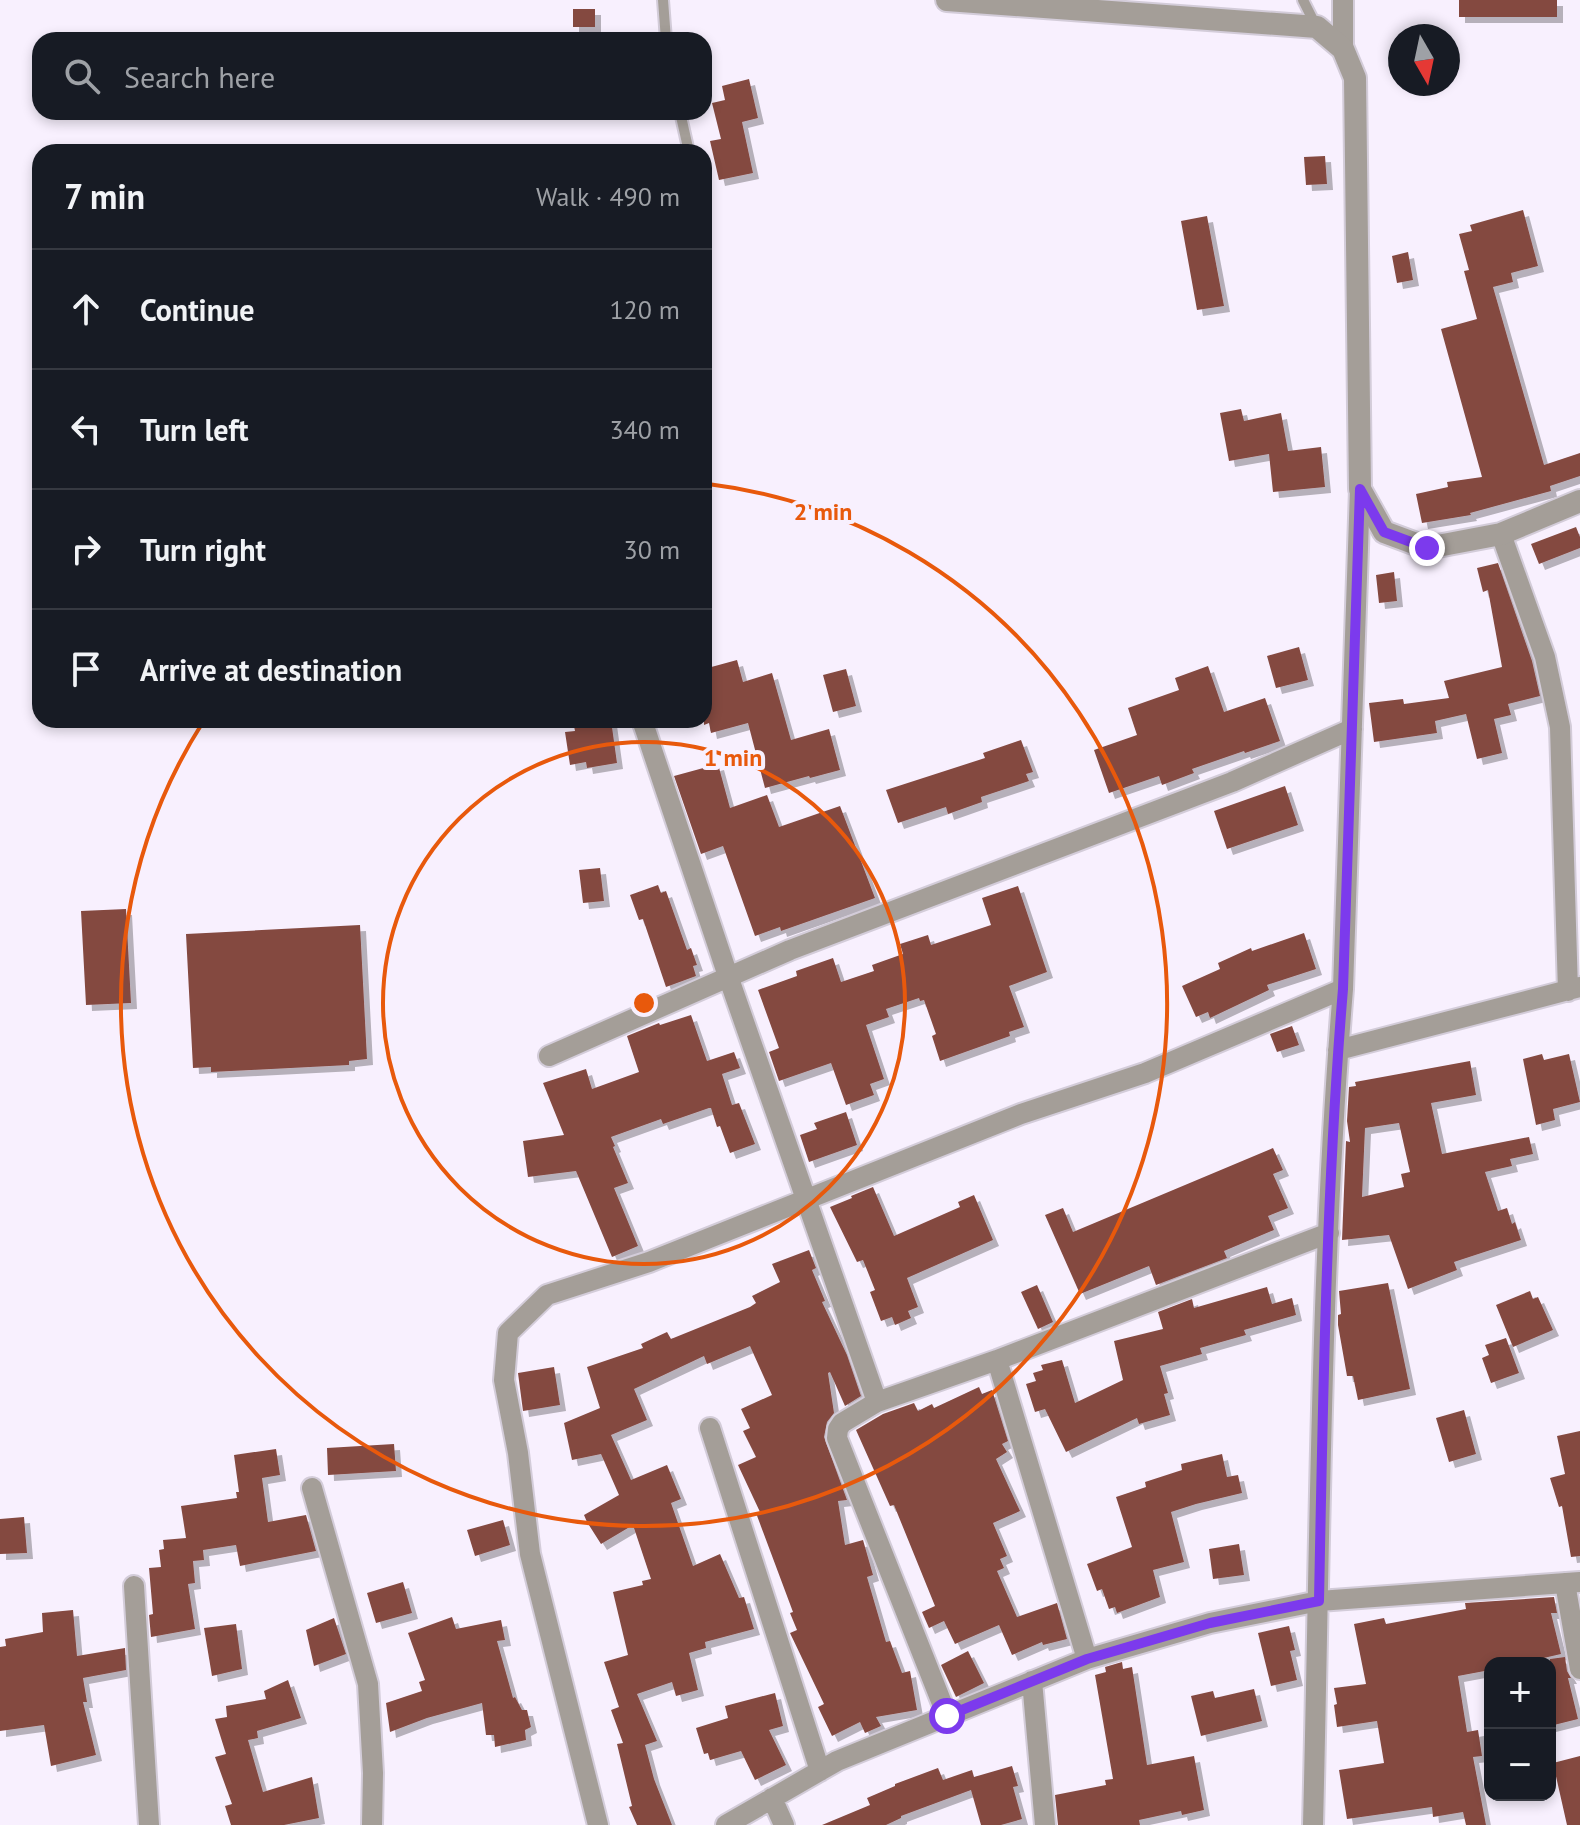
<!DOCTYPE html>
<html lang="en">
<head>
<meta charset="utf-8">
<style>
	:root { --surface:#171b24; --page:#242831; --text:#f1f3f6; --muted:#9ea1a6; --line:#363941 }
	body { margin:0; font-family:"PT Sans",sans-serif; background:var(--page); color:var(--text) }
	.controls { position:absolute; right:24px; bottom:24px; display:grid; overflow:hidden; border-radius:16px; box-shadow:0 4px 12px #0003 }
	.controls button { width:72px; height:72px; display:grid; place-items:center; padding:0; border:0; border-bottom:2px solid var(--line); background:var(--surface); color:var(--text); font:40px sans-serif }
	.compass { position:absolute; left:1388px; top:24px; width:72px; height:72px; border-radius:50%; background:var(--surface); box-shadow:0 4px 12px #0003; rotate:171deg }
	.stop { position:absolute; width:24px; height:24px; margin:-18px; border:6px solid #7c3aed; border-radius:50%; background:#fff }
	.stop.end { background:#7c3aed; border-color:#fff; box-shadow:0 2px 8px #0008 }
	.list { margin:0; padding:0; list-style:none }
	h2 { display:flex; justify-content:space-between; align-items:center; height:104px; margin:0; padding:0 32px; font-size:34px }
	h2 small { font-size:26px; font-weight:400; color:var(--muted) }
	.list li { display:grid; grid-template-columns:52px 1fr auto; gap:24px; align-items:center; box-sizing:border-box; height:120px; padding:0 32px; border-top:2px solid var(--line) }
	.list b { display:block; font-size:30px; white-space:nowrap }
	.list em { font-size:26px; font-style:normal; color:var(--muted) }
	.icon { flex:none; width:44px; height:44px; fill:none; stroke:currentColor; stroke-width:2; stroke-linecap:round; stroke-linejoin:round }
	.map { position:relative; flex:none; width:1580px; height:1825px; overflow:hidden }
	.search { position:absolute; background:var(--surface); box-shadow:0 4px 12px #0003; left:32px; top:32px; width:680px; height:88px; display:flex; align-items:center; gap:20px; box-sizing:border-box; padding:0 28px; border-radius:24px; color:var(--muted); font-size:30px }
	.panel { position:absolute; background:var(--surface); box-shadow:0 4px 12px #0003; left:32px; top:144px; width:680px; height:584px; border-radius:24px }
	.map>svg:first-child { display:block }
	.building { fill:#844941; fill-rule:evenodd; filter:url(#shadow) }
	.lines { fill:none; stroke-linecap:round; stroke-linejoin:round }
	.service-casing { stroke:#d3ccd9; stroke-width:14 }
	.minor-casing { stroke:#d3ccd9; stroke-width:24 }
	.tertiary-casing { stroke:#d3ccd9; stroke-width:26 }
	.service { stroke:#a49e98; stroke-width:10 }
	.minor { stroke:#a49e98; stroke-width:20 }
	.tertiary { stroke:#a49e98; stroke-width:22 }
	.route { stroke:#7c3aed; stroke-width:10 }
	.ring { fill:none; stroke:#e8590c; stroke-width:4 }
	.centre { fill:#e8590c; stroke:#f8f0fe; stroke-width:4 }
	.ring-label { font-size:24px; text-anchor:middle; font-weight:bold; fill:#e8590c; stroke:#f8f0fe; stroke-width:8; stroke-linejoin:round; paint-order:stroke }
</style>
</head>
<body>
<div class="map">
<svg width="1580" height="1825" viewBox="0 0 1580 1825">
	<defs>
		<filter id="shadow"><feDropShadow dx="6" dy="6" stdDeviation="0" flood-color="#0004"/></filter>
	</defs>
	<rect width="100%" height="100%" fill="#f8f0fe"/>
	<path class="building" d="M1459,0H1557V17H1459Z
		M573,9H595V27H573Z
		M749,79L758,118L742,122L753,173L719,180L710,141L721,139L712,103L725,100L722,86Z
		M1325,156L1327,184L1306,185L1304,157Z
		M1523,210L1538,266L1511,273L1513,282L1493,287L1544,465L1580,453V476L1550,486L1551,491L1470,513L1471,515L1422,523L1416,494L1448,487L1447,482L1482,477L1441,329L1477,319L1464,271L1469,270L1459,234L1472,231L1470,225Z
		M1207,216L1224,306L1197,310L1181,221Z
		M1408,252L1413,280L1397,283L1392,256Z
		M1241,409L1244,421L1281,413L1288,451L1321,447L1325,487L1273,492L1269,454L1229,461L1220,413Z
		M1576,527L1580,537V548L1539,564L1531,544Z
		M1498,563L1532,661L1540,696L1508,704L1511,715L1494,719L1502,753L1477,759L1466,714L1435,721L1437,733L1374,742L1369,703L1403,699L1404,704L1449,698L1444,681L1502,667L1488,590L1483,592L1477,568Z
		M1394,572L1397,601L1379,603L1376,575Z
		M1299,647L1308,680L1276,688L1267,656Z
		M737,660L743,682L772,673L791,740L829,729L840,770L810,778L809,776L765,788L748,723L711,733L709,723L704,725V669Z
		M1208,666L1224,712L1265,698L1280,741L1245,753L1244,751L1192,769L1194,773L1162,785L1159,776L1109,793L1094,750L1137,735L1128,708L1179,690L1175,678Z
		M846,669L856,706L833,712L823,675Z
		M611,720L617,763L587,768L586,762L570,765L565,732L575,731L574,726Z
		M1021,740L1033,772L1026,774L1029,781L981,797L982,802L948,814L946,807L898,823L886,790L985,758L983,753Z
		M718,764L730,808L767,795L779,827L840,806L875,898L781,931L780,927L755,936L723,846L701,854L674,776Z
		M1285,786L1298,825L1227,849L1214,811Z
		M600,868L604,901L583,903L579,870Z
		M658,885L661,893L666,891L687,950L691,948L697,965L693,966L696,976L666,987L643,919L639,920L630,895Z
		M1018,886L1047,972L1009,986L1024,1027L1009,1032L1010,1036L940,1061L932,1036L936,1034L924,1000L920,1001L919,998L886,1009L889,1017L866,1025L884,1079L870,1084L874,1095L846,1105L831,1063L779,1081L769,1052L779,1048L758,990L797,976L796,971L833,958L841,982L874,971L872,965L903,954L900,944L928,935L931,945L991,925L982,898Z
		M126,909L131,1003L86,1005L81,911Z
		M360,925L367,1059L349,1061V1065L211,1072V1067L193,1068L186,934Z
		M1304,933L1316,969L1267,985L1269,990L1210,1018L1208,1012L1196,1017L1182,986L1220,969L1218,963L1251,948L1252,951Z
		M691,1015L707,1061L734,1052L740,1068L722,1074L732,1105L739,1103L755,1144L730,1153L720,1126L717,1127L711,1108H709L663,1124L661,1119L611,1137L615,1146L613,1147L628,1183L614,1188L638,1246L612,1257L576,1171L528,1177L523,1141L564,1135L543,1083L586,1069L592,1089L639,1072L627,1036L659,1023L660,1025Z
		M1292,1026L1299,1045L1277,1052L1270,1034Z
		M1542,1054L1544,1060L1569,1054L1580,1102L1553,1109L1555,1120L1536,1125L1523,1059Z
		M1470,1061L1476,1095L1431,1103L1442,1154L1529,1137L1533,1154L1510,1159L1512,1166L1485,1172L1498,1211L1507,1208L1512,1224L1515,1222L1521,1240L1454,1262L1457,1270L1408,1289L1389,1235L1342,1240L1346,1141L1350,1142L1347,1121L1349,1087L1356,1086L1355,1082ZM1399,1123L1410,1172L1401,1174L1404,1187L1362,1197L1365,1128Z
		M846,1112L857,1145L809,1162L800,1135L817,1129L814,1123Z
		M1273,1148L1283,1170L1273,1174L1288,1208L1268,1216L1274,1230L1224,1251L1227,1258L1156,1285L1149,1266L1080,1294L1045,1215L1063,1208L1073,1232Z
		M873,1187L894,1236L960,1207L958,1202L974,1195L993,1240L907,1278L918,1307L908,1311L911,1318L895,1325L892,1317L881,1321L870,1292L875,1290L863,1260L857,1262L830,1207L852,1198L851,1196Z
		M809,1250L816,1268L812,1270L825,1301L822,1302L847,1355L861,1396L845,1406L830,1372L828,1373L834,1413L827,1422L824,1437L847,1500L838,1501L845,1545L863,1540L873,1575L867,1577L886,1642L890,1641L902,1673L910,1671L917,1710L876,1717L881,1726L865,1733L860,1722L832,1736L818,1707L824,1704L790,1633L797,1630L790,1613L793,1612L756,1513L760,1512L738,1465L756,1457L743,1431L750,1428L741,1409L772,1395L750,1346L707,1364L704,1356L634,1389L647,1420L611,1435L631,1480L667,1465L681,1499L671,1503L693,1566L720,1554L739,1598L744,1597L754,1629L705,1642L706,1648L689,1653L698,1690L676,1696L672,1682L637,1694L657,1741L645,1745L654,1779L672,1825H637L629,1807L632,1806L617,1744L623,1743L611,1710L619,1707L604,1662L628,1655L613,1592L643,1585L642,1581L651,1579L633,1525L601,1544L587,1522L584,1515L619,1495L601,1454L572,1460L564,1423L600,1408L587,1367L643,1348L641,1344L667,1332L671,1339L750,1307L756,1303L752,1296L780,1282L772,1264Z
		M1388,1283L1410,1389L1358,1400L1353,1376H1347L1338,1325V1315L1341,1314L1339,1291Z
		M1037,1285L1053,1322L1038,1329L1021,1292Z
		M1267,1287L1272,1304L1292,1298L1296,1315L1244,1330L1246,1335L1200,1348L1202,1354L1160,1366L1168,1393L1164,1394L1170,1415L1139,1424L1137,1418L1066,1452L1045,1409L1035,1412L1026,1384L1036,1381L1033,1373L1043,1370L1041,1365L1062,1360L1075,1403L1123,1380L1114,1341L1163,1329L1158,1312L1192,1299L1194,1308Z
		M1530,1291L1533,1299L1538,1297L1553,1330L1513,1347L1496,1305Z
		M1506,1338L1519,1373L1491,1383L1482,1358L1489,1355L1485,1345Z
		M554,1367L560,1405L523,1411L518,1373Z
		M979,1387L982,1394L992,1390L1008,1441L1002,1444L1007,1452L996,1459L1020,1511L993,1523L1007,1556L1000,1559L1004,1568L997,1571L1017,1617L1057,1603L1067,1639L1043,1645L1042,1642L1012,1655L999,1625L955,1644L944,1621L929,1628L922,1612L935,1606L894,1505L890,1506L856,1430L883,1414L914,1403L918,1411L932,1404L934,1408Z
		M1464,1410L1476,1454L1449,1462L1436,1418Z
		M1580,1431V1556L1571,1557L1562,1506L1559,1507L1550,1478L1565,1474L1557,1436Z
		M394,1444L396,1471L328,1475L327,1448Z
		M276,1449L280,1475L262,1478L268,1522L306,1515L316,1551L240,1566L236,1545L203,1550L204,1560L193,1561L195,1583L188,1584L195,1629L151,1637L149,1615L153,1614L149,1568L161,1567L159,1550L164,1549L163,1540L186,1538L181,1506L237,1498L236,1492H239L234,1455Z
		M1222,1454L1227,1477L1238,1475L1242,1493L1196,1504L1171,1512L1184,1562L1153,1570L1160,1597L1117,1613L1115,1607L1109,1609L1102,1589L1097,1591L1087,1564L1132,1547L1116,1497L1146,1487L1145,1482L1182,1470L1181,1464Z
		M24,1517L27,1553L0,1554V1519Z
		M503,1520L510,1545L475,1556L467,1530Z
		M1239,1544L1244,1575L1213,1579L1209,1549Z
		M403,1582L412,1613L376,1623L367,1593Z
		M1554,1597L1557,1613H1551L1561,1654L1522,1663H1490V1670L1458,1676L1467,1732L1478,1730L1482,1756L1473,1757L1486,1825H1466L1463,1812L1433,1817L1432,1807L1347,1819L1339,1770L1384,1763L1377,1721L1337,1727L1334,1705L1337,1704L1334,1688L1366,1684L1354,1624L1384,1618L1386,1624L1466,1609L1465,1603Z
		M73,1610L77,1656L125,1648L126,1670L83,1678L87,1702H83L96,1755L51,1766L44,1725L0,1731V1647L6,1646L5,1639L43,1632L42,1613Z
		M452,1617L456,1629L501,1620L505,1640L497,1641L513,1698L515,1697L522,1710H527L531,1727L525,1730L526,1740L495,1747L494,1735H486L482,1703L427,1718L390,1732L386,1703L422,1691L419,1682L425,1680L408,1633Z
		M334,1618L346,1654L314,1666L306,1630Z
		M236,1624L242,1669L212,1676L204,1628Z
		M1289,1626L1295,1650L1290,1651L1297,1680L1271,1686L1258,1633Z
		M968,1651L984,1683L956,1697L941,1665Z
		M1565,1657L1567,1671L1571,1678H1568L1578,1719L1550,1726V1659Z
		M1122,1662L1123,1669L1132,1667L1147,1765L1194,1756L1204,1810L1182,1815L1181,1811L1139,1820L1140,1825H1058L1055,1795L1106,1785L1105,1780L1113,1779L1095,1675L1106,1672L1105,1667Z
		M288,1680L301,1718L257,1731L258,1738L248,1740L263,1792L312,1777L319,1818L284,1825H231L225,1806L232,1804L215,1757L226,1754L215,1719L227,1717L226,1706L266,1699L264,1691Z
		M1254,1689L1262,1721L1201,1736L1191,1696L1213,1691L1215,1698Z
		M775,1693L783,1726L769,1730L786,1765L755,1780L741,1751L710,1760L708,1753L704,1754L696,1728L728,1718L725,1706Z
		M1580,1756V1825H1567L1553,1763Z
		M1012,1766L1018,1786L1013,1787L1022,1819L1001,1825H981L971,1790L901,1816V1818L886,1825H822L870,1805L867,1798L895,1786V1784L938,1768L943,1780L972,1770L974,1777Z"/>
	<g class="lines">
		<g class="service-casing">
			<path id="service" d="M663,0L666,40
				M1303,0L1316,26
				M680,112L689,152"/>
		</g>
		<g class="minor-casing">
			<path id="minor" d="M1343,49V0
				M1501,534L1545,657L1560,727L1568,991
				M642,720L728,976L877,1402
				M1338,1050L1580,987
				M549,1056L790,950L1232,782L1352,729
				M997,1360L1087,1659
				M710,1428L820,1771
				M312,1488L368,1684L373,1773L372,1825
				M1565,1583L1580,1669
				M134,1586L149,1825
				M1032,1681L1045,1825
				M947,1716L837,1438L838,1429L842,1423L877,1402L997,1360L1329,1233
				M772,1798L784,1825
				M598,1825L530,1554L518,1453L504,1380L508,1333L547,1295L649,1262L1021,1114L1145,1073L1343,989
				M726,1825L837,1761L1087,1659L1210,1623L1319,1601L1580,1582
				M1313,1825C1320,1546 1320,1267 1343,989L1360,489"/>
		</g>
		<g class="tertiary-casing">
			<path id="tertiary" d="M947,0L1317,27L1343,49L1355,78L1360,489L1384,532L1427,548L1501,534L1580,501"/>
		</g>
		<use href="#service" class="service"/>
		<use href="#minor" class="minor"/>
		<use href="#tertiary" class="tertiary"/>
	</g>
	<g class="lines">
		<path class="route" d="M947,1716L1087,1659L1210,1623L1319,1601C1323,1397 1326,1192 1343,989L1360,489L1384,532L1427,548"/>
	</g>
	<g class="ring">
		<circle cx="644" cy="1003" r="261"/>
		<path d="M708 484A523 523 0 1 1 203 722"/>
	</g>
	<circle cx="644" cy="1003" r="12" class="centre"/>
	<g class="ring-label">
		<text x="823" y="520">2 min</text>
		<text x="733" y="766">1 min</text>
	</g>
</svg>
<div class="controls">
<button>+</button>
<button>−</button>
</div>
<svg class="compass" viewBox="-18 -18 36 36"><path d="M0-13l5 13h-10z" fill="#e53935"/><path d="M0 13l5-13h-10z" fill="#9ea1a6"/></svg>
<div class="stop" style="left:947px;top:1716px"></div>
<div class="stop end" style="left:1427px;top:548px"></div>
<div class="search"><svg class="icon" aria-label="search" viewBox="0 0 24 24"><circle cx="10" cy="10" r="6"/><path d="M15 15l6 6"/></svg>Search here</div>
<section class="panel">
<h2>7 min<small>Walk · 490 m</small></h2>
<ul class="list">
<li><svg class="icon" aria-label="ahead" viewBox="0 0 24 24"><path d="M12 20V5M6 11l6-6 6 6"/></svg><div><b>Continue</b></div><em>120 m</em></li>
<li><svg class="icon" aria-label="left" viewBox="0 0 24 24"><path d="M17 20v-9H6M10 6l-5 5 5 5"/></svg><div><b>Turn left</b></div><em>340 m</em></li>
<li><svg class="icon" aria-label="right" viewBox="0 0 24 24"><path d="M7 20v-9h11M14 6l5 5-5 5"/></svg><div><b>Turn right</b></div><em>30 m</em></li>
<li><svg class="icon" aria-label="arrive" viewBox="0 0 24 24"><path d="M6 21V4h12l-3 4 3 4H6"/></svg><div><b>Arrive at destination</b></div></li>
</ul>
</section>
</div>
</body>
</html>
